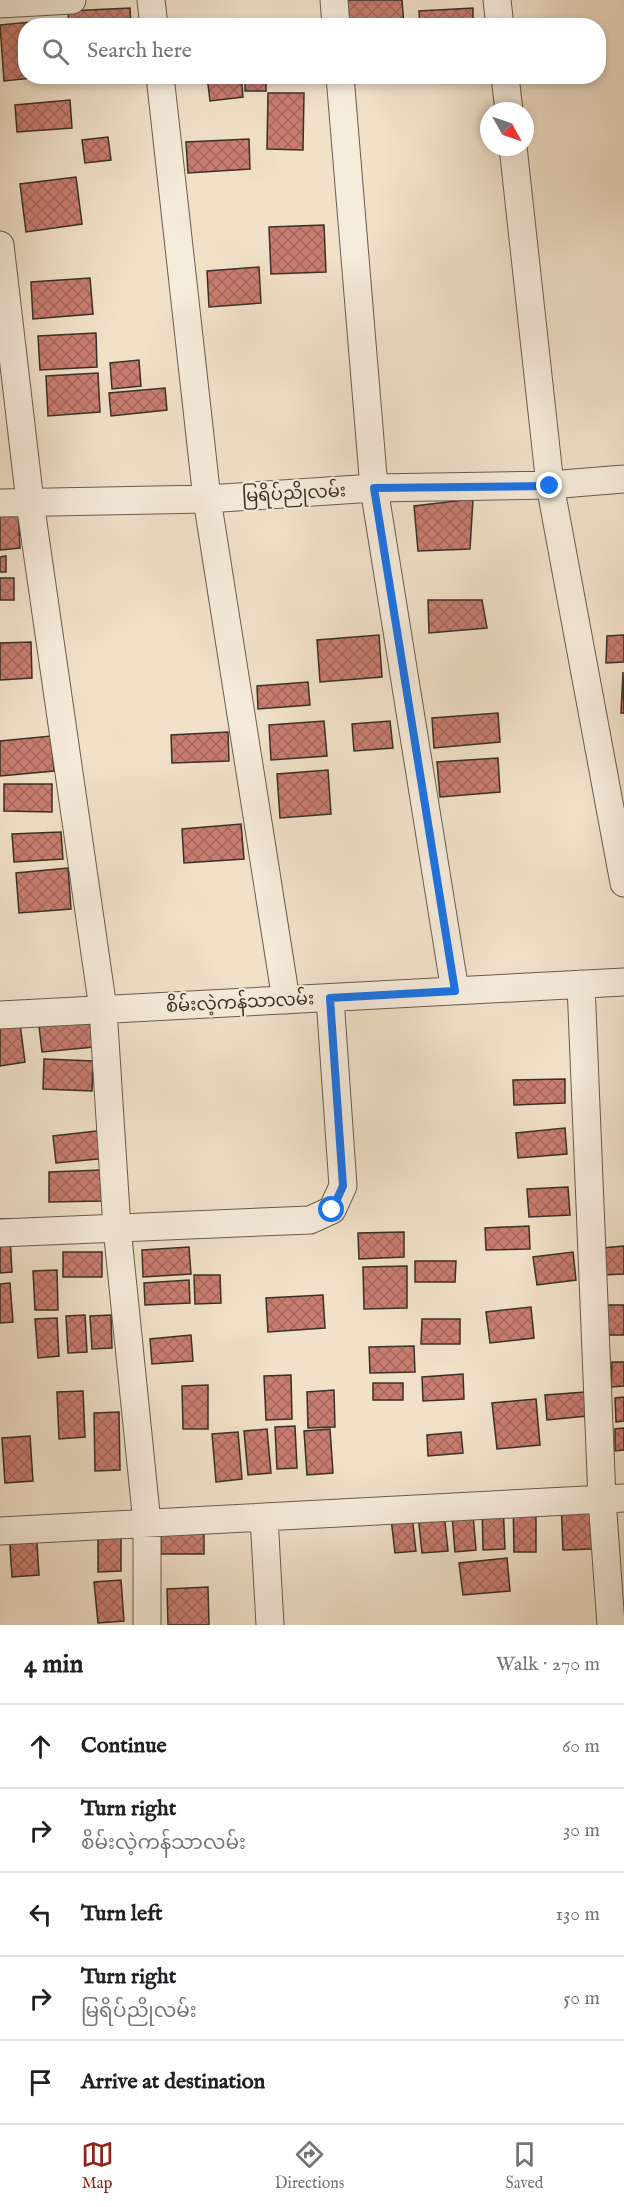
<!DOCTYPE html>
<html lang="en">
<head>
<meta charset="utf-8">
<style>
	:root { --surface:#fff; --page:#f6f6f6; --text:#202124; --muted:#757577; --line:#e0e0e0; --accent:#8f2418 }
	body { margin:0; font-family:"IM FELL English","Noto Sans Myanmar",serif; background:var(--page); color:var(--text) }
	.compass { position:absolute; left:480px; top:102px; width:54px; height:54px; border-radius:50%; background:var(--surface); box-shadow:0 3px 9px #0003; rotate:130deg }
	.stop { position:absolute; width:18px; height:18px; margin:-14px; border:4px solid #1a73e8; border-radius:50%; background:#fff }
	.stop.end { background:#1a73e8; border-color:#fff; box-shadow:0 2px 6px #0008 }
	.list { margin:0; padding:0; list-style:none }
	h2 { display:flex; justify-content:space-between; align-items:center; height:78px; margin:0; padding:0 24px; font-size:26px }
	h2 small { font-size:20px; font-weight:400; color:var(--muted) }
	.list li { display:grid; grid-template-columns:39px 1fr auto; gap:18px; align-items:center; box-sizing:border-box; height:84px; padding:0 24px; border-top:2px solid var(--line) }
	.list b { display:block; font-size:22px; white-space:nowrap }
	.list p { margin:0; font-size:20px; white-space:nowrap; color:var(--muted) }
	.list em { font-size:20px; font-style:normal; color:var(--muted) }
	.icon { flex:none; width:33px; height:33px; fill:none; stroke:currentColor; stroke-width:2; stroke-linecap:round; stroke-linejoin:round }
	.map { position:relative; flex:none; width:624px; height:1625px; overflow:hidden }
	.search { position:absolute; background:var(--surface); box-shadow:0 3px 9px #0003; left:18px; right:18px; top:18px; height:66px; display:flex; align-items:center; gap:15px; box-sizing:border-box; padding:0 21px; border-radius:24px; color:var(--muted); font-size:22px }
	.sheet { height:498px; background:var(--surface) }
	nav { display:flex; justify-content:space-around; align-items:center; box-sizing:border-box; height:84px; border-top:2px solid var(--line); background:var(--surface); font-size:16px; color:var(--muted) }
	nav a { display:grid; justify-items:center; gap:3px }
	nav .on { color:var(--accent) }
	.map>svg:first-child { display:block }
	.building { fill:url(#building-cross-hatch); stroke:#393026; stroke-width:1.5 }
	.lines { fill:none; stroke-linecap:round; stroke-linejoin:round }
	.minor-casing { stroke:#675c4f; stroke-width:29 }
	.minor { stroke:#f6ecdc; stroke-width:27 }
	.route { stroke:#1a73e8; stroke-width:8 }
	.labels { text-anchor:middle; stroke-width:4.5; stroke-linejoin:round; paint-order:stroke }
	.street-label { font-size:18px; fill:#393026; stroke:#f6ecdc }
</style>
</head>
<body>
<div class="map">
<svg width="624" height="1625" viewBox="0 0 624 1625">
	<defs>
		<pattern id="building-cross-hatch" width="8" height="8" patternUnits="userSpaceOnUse" patternTransform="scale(1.5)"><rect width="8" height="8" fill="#c97d71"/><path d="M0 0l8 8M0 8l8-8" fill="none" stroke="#a4675d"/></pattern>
	</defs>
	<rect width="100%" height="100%" fill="#f1e1c9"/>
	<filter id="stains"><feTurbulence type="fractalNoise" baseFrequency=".00333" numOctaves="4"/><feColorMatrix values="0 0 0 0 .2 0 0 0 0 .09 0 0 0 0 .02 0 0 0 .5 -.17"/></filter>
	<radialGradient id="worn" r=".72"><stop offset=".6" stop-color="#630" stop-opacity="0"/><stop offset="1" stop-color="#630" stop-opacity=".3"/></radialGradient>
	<path class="building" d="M341,0H402L404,26H342Z
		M130,8L131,26H69L68,11Z
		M473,8V26H420L419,11Z
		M52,20L53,26H26V76H51L4,81L0,25Z
		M207,76H241L243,97L210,101Z
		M245,76H266V91H245Z
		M268,93H304L303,150L267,149Z
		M70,100L72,128L17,132L15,105Z
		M108,137L111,160L85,163L82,140Z
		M249,139L250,169L188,173L186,142Z
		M76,177L82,224L26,232L20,184Z
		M324,225L326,272L271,274L269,227Z
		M259,267L261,303L209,307L207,271Z
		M90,278L93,314L33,319L31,282Z
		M96,333L97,367L40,370L38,336Z
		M139,360L141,386L112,389L110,363Z
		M98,373L100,412L48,416L46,376Z
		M165,388L167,410L111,416L109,393Z
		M473,499L470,549L418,551L414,506Z
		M0,508H18L20,548L0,550Z
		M6,556V572H0V557Z
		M0,578H14V600H0Z
		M428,600H482L487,628L429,633Z
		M379,635L382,677L320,682L317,640Z
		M624,635V662L606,663L607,636Z
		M31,642L32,678L0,680V643Z
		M623,672L624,713H621Z
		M308,682L310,705L258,709L257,686Z
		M498,713L500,742L434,748L432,718Z
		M324,721L327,756L271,760L269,725Z
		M390,721L393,748L354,751L352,724Z
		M228,732L229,761L172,763L171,735Z
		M51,736L54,771L0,776V741Z
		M498,758L500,792L440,797L437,762Z
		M328,770L331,814L280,818L277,774Z
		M4,784H52V812L4,811Z
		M241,824L244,859L184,863L182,829Z
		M61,832L63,859L14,862L12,834Z
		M68,868L71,909L19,913L16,873Z
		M91,1021L94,1047L42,1052L39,1026Z
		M20,1024L25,1062L0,1066V1027Z
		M44,1059L93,1061L92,1091L43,1089Z
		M565,1079V1103L514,1105L513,1080Z
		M565,1128L567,1154L518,1158L516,1133Z
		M105,1130L108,1158L56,1163L53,1136Z
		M102,1170L103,1201L49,1202V1172Z
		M568,1187L570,1215L529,1217L527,1189Z
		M0,1219H9L12,1272L0,1273Z
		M529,1226L530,1249L486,1250L485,1228Z
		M404,1232V1257L359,1259L358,1233Z
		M624,1246V1274L604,1275L602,1248Z
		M189,1247L191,1274L143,1277L142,1250Z
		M63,1252H102V1277H63Z
		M573,1252L576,1280L537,1285L533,1257Z
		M415,1261H456L455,1282H415Z
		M407,1266V1308L364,1309L363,1267Z
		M57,1270L58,1310H35L33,1271Z
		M194,1275H220L221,1303L195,1304Z
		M189,1280L190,1303L145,1305L144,1283Z
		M10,1283L13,1322L0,1323V1284Z
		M323,1295L325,1328L268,1332L266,1298Z
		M604,1305H624V1335H604Z
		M531,1307L534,1338L490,1343L486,1312Z
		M85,1315L87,1352L68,1353L66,1316Z
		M111,1315L112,1348L92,1349L90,1316Z
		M57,1318L59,1356L38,1358L35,1319Z
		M422,1319H460V1344H421Z
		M191,1335L193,1361L152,1364L150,1339Z
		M414,1346L415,1372L370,1373L369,1347Z
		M612,1362H624V1386L611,1387Z
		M463,1374L464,1399L423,1401L422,1377Z
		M291,1375L292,1419L266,1420L264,1376Z
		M373,1383H403V1400H373Z
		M208,1385V1429H183L182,1386Z
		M334,1390L335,1427L308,1428L307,1392Z
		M83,1391L85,1437L59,1439L57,1392Z
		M585,1392L587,1416L547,1420L545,1395Z
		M624,1397V1421L616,1422L615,1398Z
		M536,1399L540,1445L497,1449L492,1403Z
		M119,1412L120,1470L95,1471L94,1413Z
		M295,1426L297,1468L277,1469L275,1427Z
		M624,1428V1450L615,1451V1429Z
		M267,1429L271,1473L248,1475L244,1431Z
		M330,1429L333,1473L307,1475L304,1431Z
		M238,1432L242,1479L216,1482L212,1434Z
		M461,1432L463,1453L428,1456L427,1435Z
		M30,1436L33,1481L5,1483L2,1438Z
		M590,1497L592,1549L563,1550L561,1499Z
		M513,1499H536V1552H514Z
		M443,1503L448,1551L422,1553L417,1506Z
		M472,1503L476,1550L455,1552L451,1504Z
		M482,1503H503L505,1549L483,1550Z
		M411,1507L416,1551L395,1553L390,1510Z
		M98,1523H121V1571L98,1572Z
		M161,1527H204V1554H161Z
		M36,1528L39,1575L12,1577L9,1530Z
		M507,1558L510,1591L463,1595L459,1563Z
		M121,1580L124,1621L98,1623L94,1582Z
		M208,1587L209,1625H168L167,1589Z"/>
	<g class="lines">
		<g class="minor-casing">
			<path id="minor" d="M151,0L154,26
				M334,0L336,26
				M497,0L500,26
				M0,4L72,0
				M160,76L207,499L286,1000
				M340,76L374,488L455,991
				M505,76L509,111
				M513,147L550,485L624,883
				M0,245L30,502L103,1009L117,1228L147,1523V1625
				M0,503L207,499L374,488L550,485L624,479
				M581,984L602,1499L611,1625
				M0,1015L624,982
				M0,1233L310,1220L332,1210L343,1186L330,998
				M264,1517L270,1625
				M0,1531L624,1498"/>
		</g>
		<use href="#minor" class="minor"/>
	</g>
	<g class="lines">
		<path class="route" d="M332,1210L343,1186L330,998L455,991L374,488L550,486"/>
	</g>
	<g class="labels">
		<g class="street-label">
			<text transform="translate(294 493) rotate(-3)" y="6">မြရိပ်ညိုလမ်း</text>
			<text transform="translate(240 1002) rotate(-3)" y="6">စိမ်းလဲ့ကန်သာလမ်း</text>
		</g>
	</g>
	<rect width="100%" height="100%" filter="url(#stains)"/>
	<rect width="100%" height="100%" fill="url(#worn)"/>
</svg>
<svg class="compass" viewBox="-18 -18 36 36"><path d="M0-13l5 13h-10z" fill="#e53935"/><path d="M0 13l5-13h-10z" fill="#757577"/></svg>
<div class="stop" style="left:332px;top:1210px"></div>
<div class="stop end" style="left:550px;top:486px"></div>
<div class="search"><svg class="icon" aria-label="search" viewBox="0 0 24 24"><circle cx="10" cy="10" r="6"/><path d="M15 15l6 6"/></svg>Search here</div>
</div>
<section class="sheet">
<h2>4 min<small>Walk · 270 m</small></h2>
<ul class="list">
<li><svg class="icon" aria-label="ahead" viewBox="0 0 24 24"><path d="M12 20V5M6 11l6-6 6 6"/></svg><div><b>Continue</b></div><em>60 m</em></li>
<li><svg class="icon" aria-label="right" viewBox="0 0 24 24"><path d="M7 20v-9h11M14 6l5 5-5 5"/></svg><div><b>Turn right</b><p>စိမ်းလဲ့ကန်သာလမ်း</p></div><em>30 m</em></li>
<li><svg class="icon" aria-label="left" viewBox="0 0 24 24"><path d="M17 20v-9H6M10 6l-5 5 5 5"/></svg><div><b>Turn left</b></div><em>130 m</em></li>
<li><svg class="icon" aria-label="right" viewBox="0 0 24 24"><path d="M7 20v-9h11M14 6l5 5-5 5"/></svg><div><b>Turn right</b><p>မြရိပ်ညိုလမ်း</p></div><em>50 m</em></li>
<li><svg class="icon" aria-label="arrive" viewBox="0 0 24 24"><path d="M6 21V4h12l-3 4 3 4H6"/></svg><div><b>Arrive at destination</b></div></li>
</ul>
</section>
<nav>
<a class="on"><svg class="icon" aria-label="map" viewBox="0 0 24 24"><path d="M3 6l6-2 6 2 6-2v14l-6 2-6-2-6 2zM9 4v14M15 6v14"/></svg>Map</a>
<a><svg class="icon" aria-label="directions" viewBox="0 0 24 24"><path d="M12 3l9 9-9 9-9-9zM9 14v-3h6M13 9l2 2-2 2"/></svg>Directions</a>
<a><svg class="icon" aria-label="saved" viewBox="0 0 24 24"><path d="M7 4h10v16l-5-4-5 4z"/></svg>Saved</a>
</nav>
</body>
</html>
